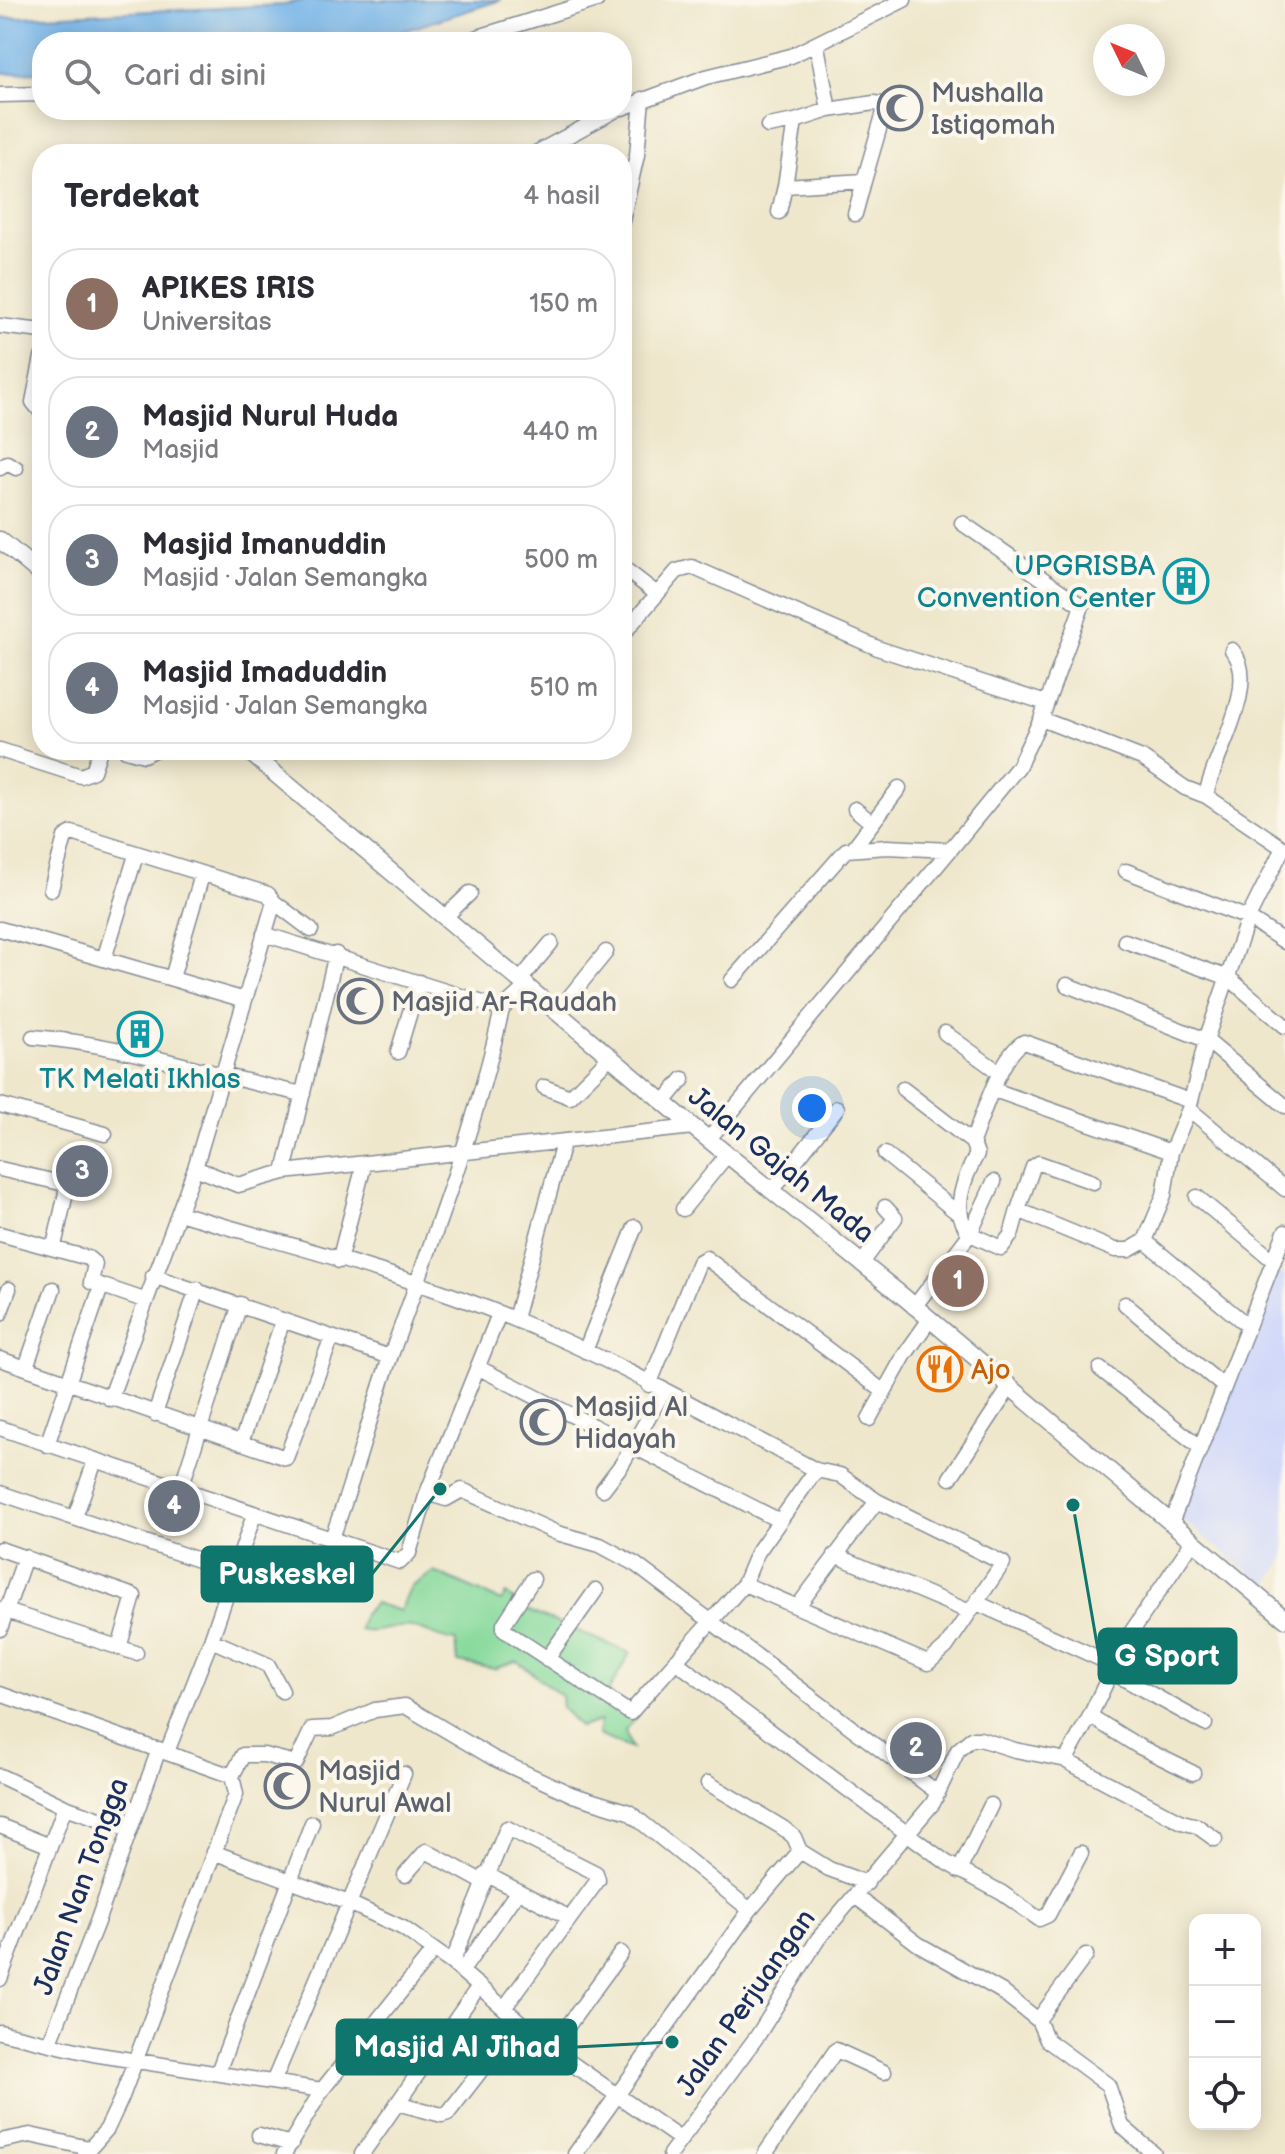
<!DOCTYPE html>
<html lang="id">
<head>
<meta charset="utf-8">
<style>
	:root { --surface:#fff; --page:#f7f7f7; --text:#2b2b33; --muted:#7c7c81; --line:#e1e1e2; --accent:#d1495b }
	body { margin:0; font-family:"Balsamiq Sans",sans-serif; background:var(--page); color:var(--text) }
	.controls { position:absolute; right:24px; bottom:24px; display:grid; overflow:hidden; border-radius:16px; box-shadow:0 4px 20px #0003 }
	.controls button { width:72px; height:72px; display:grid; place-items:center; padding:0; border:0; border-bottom:2px solid var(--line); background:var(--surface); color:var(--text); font:40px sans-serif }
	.compass { position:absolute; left:1093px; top:24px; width:72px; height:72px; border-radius:50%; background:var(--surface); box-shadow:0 4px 20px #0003; rotate:313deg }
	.you { position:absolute; left:812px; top:1108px; width:28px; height:28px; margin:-20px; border:6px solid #fff; border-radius:50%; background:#1a73e8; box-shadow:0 0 0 12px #1a73e833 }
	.badge { display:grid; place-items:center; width:52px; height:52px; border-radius:50%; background:var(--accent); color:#fff; font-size:26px; font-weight:700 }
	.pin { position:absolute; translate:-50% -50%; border:4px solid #fff; box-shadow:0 2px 8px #0006 }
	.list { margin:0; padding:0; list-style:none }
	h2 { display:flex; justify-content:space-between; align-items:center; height:104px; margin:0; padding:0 32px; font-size:34px }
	h2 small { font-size:26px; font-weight:400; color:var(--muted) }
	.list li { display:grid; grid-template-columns:52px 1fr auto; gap:24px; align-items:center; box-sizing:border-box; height:112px; margin:0 16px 16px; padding:0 16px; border:2px solid var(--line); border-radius:32px }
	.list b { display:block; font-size:30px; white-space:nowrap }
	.list p { margin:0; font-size:26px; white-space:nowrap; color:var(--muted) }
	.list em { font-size:26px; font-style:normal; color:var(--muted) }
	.icon { flex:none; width:44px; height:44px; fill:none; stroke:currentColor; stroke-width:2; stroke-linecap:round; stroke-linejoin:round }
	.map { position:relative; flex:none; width:1285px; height:2154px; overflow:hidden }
	.search { position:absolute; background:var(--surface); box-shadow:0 4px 20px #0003; left:32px; top:32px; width:600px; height:88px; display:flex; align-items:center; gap:20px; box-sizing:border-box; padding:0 28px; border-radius:32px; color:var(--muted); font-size:30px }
	.panel { position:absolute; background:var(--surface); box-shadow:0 4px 20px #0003; left:32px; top:144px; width:600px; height:616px; border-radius:32px }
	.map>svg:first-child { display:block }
	.built { fill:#d1d9f9 }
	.green { fill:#86d99b; stroke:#50847c; stroke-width:2 }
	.water { fill:#74b4e8; stroke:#4872a3; stroke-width:2 }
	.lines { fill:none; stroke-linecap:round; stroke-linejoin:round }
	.minor-casing { stroke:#858b95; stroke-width:17 }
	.major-casing { stroke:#858b95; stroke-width:19 }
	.minor { stroke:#fff; stroke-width:14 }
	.major { stroke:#fff; stroke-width:16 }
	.labels { text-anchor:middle; stroke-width:8; stroke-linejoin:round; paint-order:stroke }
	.worship-label { font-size:28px; fill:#5b616d; stroke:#fbf7ec; text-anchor:start }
	.culture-label { font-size:28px; fill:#0d838f; stroke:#fbf7ec; text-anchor:end }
	.street-label { font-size:28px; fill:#1b2f5e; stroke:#fbf7ec }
	.food-label { font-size:28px; fill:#c56008; stroke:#fbf7ec; text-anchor:start }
	.leader { fill:none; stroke:#0f766e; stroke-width:3 }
	.callout-dot { fill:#0f766e; stroke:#fbf7ec; stroke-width:3 }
	.callout { fill:#0f766e; stroke:#0f766e; stroke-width:3 }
	.callout-label { font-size:30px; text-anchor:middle; font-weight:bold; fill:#fff }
</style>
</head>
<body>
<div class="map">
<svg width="1285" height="2154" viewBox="0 0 1285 2154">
	<rect width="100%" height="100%" fill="#fbf7ec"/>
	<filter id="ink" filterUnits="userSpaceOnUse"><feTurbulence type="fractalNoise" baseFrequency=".0125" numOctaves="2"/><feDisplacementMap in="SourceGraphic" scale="16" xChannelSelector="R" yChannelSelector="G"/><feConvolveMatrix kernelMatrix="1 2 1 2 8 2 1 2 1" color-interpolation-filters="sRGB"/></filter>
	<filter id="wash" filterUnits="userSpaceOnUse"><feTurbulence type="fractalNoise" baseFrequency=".006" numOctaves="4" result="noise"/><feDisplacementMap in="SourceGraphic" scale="32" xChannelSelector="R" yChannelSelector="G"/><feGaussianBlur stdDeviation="1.8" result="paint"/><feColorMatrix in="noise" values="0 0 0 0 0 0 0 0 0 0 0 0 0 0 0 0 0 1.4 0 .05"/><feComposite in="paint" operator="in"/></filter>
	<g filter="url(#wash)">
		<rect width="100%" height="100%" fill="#efe7cc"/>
		<path class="built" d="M1274,1270L1285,1275V1558L1267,1586L1180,1518Z"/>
		<path class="green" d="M434,1572L501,1601L506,1594L526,1610L630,1653L608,1692L623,1707L639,1714L625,1731L632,1749L598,1735L600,1721L580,1727L562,1708L561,1696L517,1661L494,1669L458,1662L456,1641C439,1639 428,1631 412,1627C393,1624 376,1635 359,1630L363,1614L375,1603L400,1611L411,1587Z"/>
		<path class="water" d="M303,0H501L369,42H42V72L0,73V18L283,5Z"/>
	</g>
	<g filter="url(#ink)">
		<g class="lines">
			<g class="minor-casing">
				<path id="minor" d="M462,42L597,0
					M817,46L829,110
					M0,95L42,94
					M874,103L881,104L884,112L864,181L785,186L795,121L829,110Z
					M622,108L706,77L791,56L904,0
					M768,126L795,121
					M534,154L616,110
					M779,212L785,186
					M855,214L864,181
					M622,221L637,155L642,99
					M0,326L42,331
					M42,357L33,402L42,413
					M0,468L7,463L16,468
					M622,567L657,594
					M622,635L677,571L692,567L880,649L1046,703
					M1041,719L1142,758L1185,788L1206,796
					M0,750L81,776L93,771L100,750
					M126,750L144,755L154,750
					M855,809L872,823
					M854,847L899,788
					M950,850L1018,767L1041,719L1082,606L962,523
					M1126,871L1248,918L1285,942
					M51,889L65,837L72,833L268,894L274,902L195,1168L110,1399
					M274,902L311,930
					M445,917L470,893
					M0,929L245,1000
					M264,934L502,1009L528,985
					M1125,941L1229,978L1285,1026
					M104,959L136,855
					M172,978L202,875
					M521,979L551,943
					M1067,985L1206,1040L1285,1106
					M558,1011L606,952
					M945,1033L1000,1073
					M33,1037C125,1044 213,1076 303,1094
					M398,1052L419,982
					M544,1087L570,1097L611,1056
					M903,1089L972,1142
					M994,1090L1171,1152
					M664,1102L683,1079
					M0,1105L105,1134
					M1189,1109L1285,1189
					M708,1140L950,850L887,847L846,850L732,980
					M885,1154L960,1215
					M195,1168L238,1185L284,1172L693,1127
					M0,1169L65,1184L66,1193L54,1246
					M284,1172L336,954
					M994,1182L970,1234L1001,1248L1011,1235L1018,1210L1115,1250H1129L1145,1241L1164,1195L1171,1152L1189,1109L1206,1040L1248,918L1283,848L1206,796C1212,757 1262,684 1232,650
					M772,1191L837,1108
					M1197,1197L1274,1261
					M683,1209L727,1155
					M1018,1210L1033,1167L1039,1163L1093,1182
					M179,1213C292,1246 408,1275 516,1320C619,1362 717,1419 816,1470
					M0,1234L88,1258L95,1264L91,1282L144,1300
					M1145,1241L1248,1326
					M339,1261L364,1165
					M862,1263L895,1218L885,1207
					M153,1276L390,1357
					M1125,1304L1223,1386
					M914,1307L970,1234C950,1211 964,1178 977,1154L972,1142C982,1117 1001,1054 1024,1042L1190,1101
					M0,1314L9,1289
					M515,1319L563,1143
					M585,1351L635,1227
					M0,1359L286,1458L332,1337
					M26,1367L53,1289
					M479,1368L780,1521
					M1100,1369L1200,1447
					M649,1385L699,1262L706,1258L883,1391
					M155,1414L197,1289
					M869,1419L904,1356L930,1319
					M0,1428L400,1562L409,1553L427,1493L499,1314
					M241,1443L283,1320
					M47,1445L101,1287
					M950,1478L1010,1387
					M603,1489L622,1464L663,1392
					M180,1491L240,1304
					M0,1493L234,1572
					M427,1493L446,1499L462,1490L557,1533L600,1545L635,1564L938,1793
					M75,1517L95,1461
					M1171,1523L1285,1232
					M331,1540C355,1479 369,1416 391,1355C432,1241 476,1127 502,1009
					M1193,1541L1128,1637L1090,1716L1138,1746L1193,1773
					M0,1549L134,1596L119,1648
					M835,1555L970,1612
					M533,1579L504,1624V1630L630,1713L744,1584L757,1553L816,1470L840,1475L877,1501L1003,1563L946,1647L928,1663L744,1584
					M977,1603L1114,1665
					M798,1606L877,1501
					M0,1609L136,1653
					M0,1629L25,1557
					M211,1640L268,1665L282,1691
					M547,1659L596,1590
					M675,1661L947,1863L1002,1893L1039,1919L1048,1915L1081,1853
					M1110,1671L1205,1724
					M0,1694L232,1776
					M1090,1716L1068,1756V1762L1182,1822L1197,1826L1215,1839
					M167,1752L211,1640L254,1515
					M0,1776L65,1807L129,1829
					M708,1783L783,1828L794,1837L800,1851
					M0,1826L50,1846
					M213,1852L349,1903L403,1928L452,1963L551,2049L680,2139
					M959,1871L991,1805
					M486,1874L570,1918
					M405,1875L426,1851L483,1882
					M855,1896L918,1944L1001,1991L1038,2020
					M1086,1955L1038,2020L1047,2040L1108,2085L1122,2126L1154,2154
					M452,1963L507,1828L596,1873L598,1880L505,2007
					M462,1971L517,1892
					M0,1979L65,1807
					M0,2032L93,2054L322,2090
					M50,2042L97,1922L159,1749
					M551,2049L621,1953
					M218,2072L312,1823
					M274,2080L404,1774
					M397,2103L442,2115L448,2113L519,2021
					M259,2135L291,2144
					M0,2141L30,2135L89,2148
					M85,2154L107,2129L121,2099L236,1794L232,1776L243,1755H264L296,1763L312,1729L332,1728L375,1710L405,1706L493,1758L573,1795L629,1812L750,1910
					M284,2154L322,2090L434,1950
					M362,2154L479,1986
					M575,2154L750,1910L800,1851L829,1869L867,1883
					M670,2154L758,2035L818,1939L933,1803L958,1750L971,1739H980L1015,1750L1067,1760
					M765,2154L836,2050L884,2072"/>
			</g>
			<g class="major-casing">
				<path id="major" d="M0,540L42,575
					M247,750L693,1127L905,1298L1285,1619"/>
			</g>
			<use href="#minor" class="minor"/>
			<use href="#major" class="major"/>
		</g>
	</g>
	<defs>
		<g id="mosque-ring" transform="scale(2.3)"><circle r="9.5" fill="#fbf7ec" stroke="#6b7280" stroke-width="1.5"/><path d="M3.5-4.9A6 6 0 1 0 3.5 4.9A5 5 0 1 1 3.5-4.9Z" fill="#6b7280"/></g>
		<g id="building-ring" transform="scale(2.3)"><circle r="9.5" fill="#fbf7ec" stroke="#0f9aa8" stroke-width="1.5"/><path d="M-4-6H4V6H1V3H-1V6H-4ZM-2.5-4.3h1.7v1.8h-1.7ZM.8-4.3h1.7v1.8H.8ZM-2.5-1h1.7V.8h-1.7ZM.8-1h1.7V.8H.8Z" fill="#0f9aa8"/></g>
		<g id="restaurant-ring" transform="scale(2.3)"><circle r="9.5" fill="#fbf7ec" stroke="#e8710a" stroke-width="1.5"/><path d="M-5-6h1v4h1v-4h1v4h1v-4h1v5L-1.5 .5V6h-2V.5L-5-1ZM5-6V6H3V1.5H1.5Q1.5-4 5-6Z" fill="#e8710a"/></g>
	</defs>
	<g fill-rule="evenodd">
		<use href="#mosque-ring" x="900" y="108"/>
		<use href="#building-ring" x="1186" y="581"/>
		<use href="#mosque-ring" x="360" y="1001"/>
		<use href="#building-ring" x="140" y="1034"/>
		<use href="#restaurant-ring" x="940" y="1369"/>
		<use href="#mosque-ring" x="543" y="1422"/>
		<use href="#mosque-ring" x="287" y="1786"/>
	</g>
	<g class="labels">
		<g class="worship-label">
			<text x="931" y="102">Mushalla<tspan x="931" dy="32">Istiqomah</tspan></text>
			<text x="391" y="1011">Masjid Ar-Raudah</text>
			<text x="574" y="1416">Masjid Al<tspan x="574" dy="32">Hidayah</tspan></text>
			<text x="318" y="1780">Masjid<tspan x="318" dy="32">Nurul Awal</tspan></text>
		</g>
		<g class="culture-label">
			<text x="1155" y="575">UPGRISBA<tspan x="1155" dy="32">Convention Center</tspan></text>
			<text x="140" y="1088" text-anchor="middle">TK Melati Ikhlas</text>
		</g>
		<g class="street-label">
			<text transform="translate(782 1164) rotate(39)" y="10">Jalan Gajah Mada</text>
			<text transform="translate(80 1886) rotate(-70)" y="10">Jalan Nan Tongga</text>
			<text transform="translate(745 2002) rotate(-55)" y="10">Jalan Perjuangan</text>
		</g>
		<g class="food-label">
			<text x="971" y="1379">Ajo</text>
		</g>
	</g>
	<path class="leader" d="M440 1489L372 1574M1073 1505L1099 1656M672 2042L576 2047"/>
	<g class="callout-dot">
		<circle cx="440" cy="1489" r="8"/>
		<circle cx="1073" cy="1505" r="8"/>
		<circle cx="672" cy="2042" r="8"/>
	</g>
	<g class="callout">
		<rect x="202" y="1547" width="170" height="54" rx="8"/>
		<rect x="1099" y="1629" width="137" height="54" rx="8"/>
		<rect x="337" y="2020" width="239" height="54" rx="8"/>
	</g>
	<g class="callout-label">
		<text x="287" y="1584">Puskeskel</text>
		<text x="1167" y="1666">G Sport</text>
		<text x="457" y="2057">Masjid Al Jihad</text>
	</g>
</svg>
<div class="controls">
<button>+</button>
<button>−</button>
<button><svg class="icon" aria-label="locate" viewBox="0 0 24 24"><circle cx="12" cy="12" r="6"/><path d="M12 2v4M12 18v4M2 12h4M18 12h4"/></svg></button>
</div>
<svg class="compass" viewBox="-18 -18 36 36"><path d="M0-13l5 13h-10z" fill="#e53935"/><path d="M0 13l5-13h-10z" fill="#7c7c81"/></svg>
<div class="you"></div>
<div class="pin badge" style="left:958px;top:1281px;background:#8d6e63">1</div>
<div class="pin badge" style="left:916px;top:1748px;background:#6b7280">2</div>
<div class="pin badge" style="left:82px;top:1171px;background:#6b7280">3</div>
<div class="pin badge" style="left:174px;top:1506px;background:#6b7280">4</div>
<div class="search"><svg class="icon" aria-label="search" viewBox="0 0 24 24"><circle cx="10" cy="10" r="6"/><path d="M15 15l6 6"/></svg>Cari di sini</div>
<section class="panel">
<h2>Terdekat<small>4 hasil</small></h2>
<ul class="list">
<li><span class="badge" style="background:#8d6e63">1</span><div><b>APIKES IRIS</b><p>Universitas</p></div><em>150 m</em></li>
<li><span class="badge" style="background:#6b7280">2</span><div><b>Masjid Nurul Huda</b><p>Masjid</p></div><em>440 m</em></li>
<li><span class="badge" style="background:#6b7280">3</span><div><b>Masjid Imanuddin</b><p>Masjid · Jalan Semangka</p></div><em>500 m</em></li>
<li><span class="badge" style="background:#6b7280">4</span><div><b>Masjid Imaduddin</b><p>Masjid · Jalan Semangka</p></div><em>510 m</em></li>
</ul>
</section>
</div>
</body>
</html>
